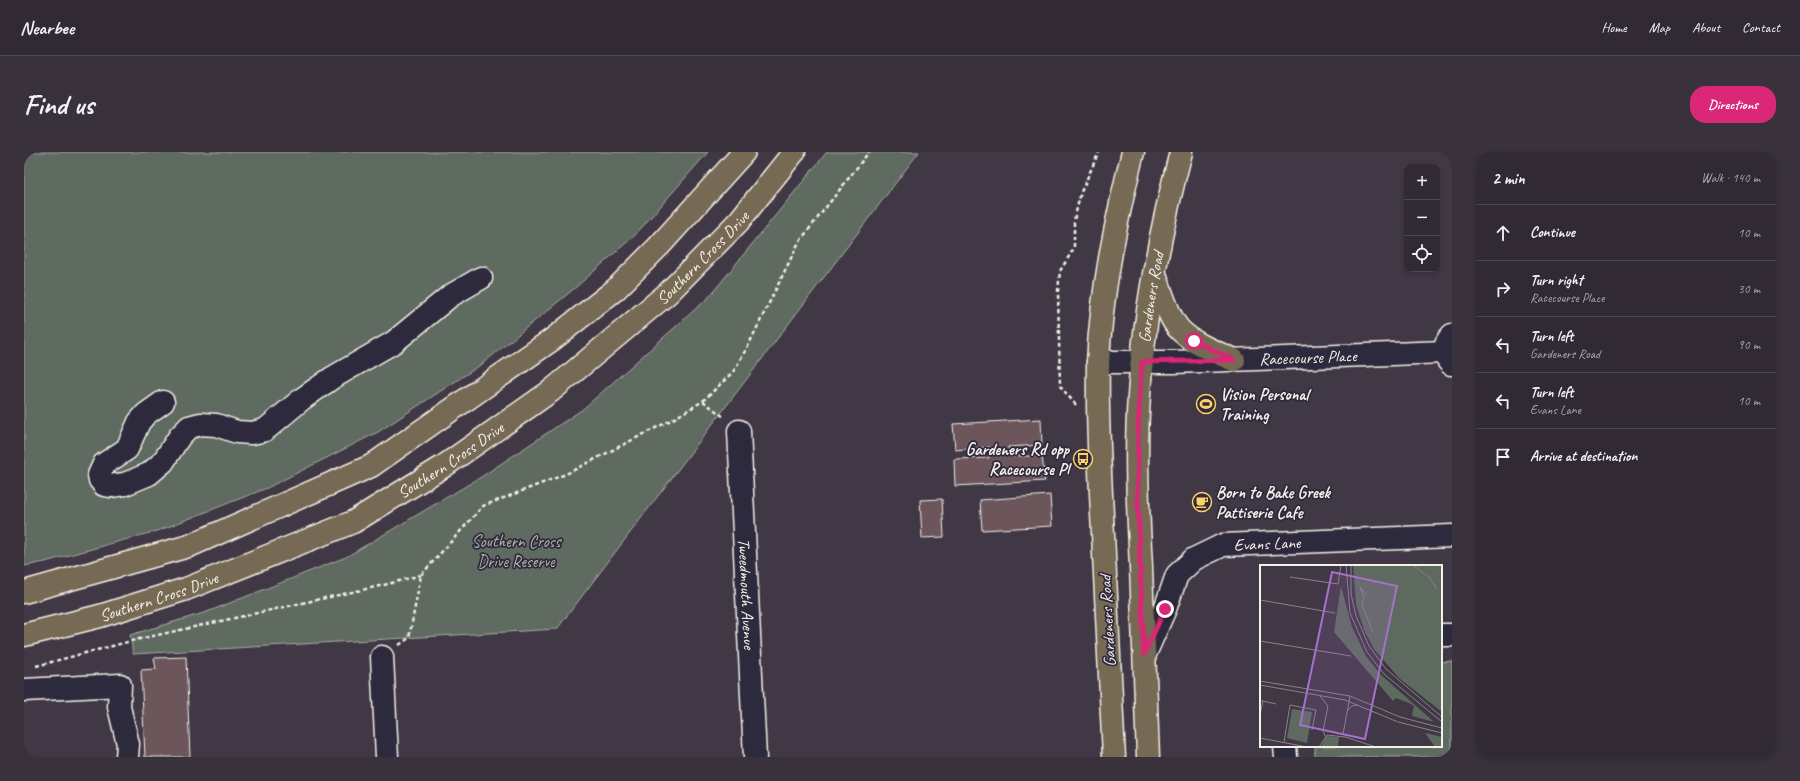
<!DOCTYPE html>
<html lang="en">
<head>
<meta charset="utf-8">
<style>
	:root { --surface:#312a34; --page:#39323c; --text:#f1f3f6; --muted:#a8a7ac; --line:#4c464f; --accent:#db2777 }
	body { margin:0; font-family:Caveat,sans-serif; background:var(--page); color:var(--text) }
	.controls { position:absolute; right:12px; top:12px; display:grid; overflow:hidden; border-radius:8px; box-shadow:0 2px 6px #0003 }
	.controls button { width:36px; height:36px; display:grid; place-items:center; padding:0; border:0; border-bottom:1px solid var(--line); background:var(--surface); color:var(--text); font:20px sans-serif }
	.stop { position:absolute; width:12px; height:12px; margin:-9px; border:3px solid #db2777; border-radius:50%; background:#fff }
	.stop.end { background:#db2777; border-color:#fff; box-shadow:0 1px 4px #0008 }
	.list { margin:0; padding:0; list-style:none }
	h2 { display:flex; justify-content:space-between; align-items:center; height:52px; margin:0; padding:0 16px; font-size:17px }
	h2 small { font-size:13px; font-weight:400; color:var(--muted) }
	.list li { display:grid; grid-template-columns:26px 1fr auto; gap:12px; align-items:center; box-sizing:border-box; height:56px; padding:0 16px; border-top:1px solid var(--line) }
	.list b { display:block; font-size:15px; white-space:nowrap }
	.list p { margin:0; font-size:13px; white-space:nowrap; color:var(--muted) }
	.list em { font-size:13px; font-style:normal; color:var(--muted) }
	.icon { flex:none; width:22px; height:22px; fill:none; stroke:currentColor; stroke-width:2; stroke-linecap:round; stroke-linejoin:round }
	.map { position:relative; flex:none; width:1428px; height:605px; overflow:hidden; border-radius:16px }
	header { display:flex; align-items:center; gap:24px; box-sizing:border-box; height:56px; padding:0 20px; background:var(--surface); border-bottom:1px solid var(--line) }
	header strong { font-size:19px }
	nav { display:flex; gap:22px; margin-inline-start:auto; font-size:14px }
	.intro { display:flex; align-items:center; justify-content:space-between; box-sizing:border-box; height:96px; padding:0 24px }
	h1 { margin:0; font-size:28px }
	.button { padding:10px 18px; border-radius:16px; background:var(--accent); color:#fff; font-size:14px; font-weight:700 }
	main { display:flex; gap:24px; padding:0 24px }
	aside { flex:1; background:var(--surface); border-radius:16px; box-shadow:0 2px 6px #0003 }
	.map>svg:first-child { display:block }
	.green { fill:#5e6a60; stroke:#a9aea4 }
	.building { fill:#6c575b; stroke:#f4f1e8 }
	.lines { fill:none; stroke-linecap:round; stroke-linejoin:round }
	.minor-casing { stroke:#f4f1e8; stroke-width:25 }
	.major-casing { stroke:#f4f1e8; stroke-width:25 }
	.highway-casing { stroke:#f4f1e8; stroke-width:25 }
	.path { stroke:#f4f1e8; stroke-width:2.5; stroke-dasharray:4 3; stroke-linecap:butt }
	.minor { stroke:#2f2a3d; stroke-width:22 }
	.major { stroke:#776a54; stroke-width:22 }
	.highway { stroke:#776a54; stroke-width:22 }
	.route { stroke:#db2777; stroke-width:5 }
	.labels { text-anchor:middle; stroke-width:3.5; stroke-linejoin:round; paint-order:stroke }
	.street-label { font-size:17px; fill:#f4f1e8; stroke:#2f2a3d }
	.poi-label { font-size:17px; font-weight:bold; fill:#f4f1e8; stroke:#2f2a3d; text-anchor:start }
	.park-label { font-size:17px; fill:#b0b4ab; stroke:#2f2a3d }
	.inset-road { fill:none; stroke:#898287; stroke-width:1 }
	.view { fill:#a571cd; fill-opacity:0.15; stroke:#a571cd; stroke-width:2 }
	.inset-edge { fill:none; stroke:#f4f1e8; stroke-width:2 }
</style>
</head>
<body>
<header>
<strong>Nearbee</strong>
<nav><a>Home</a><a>Map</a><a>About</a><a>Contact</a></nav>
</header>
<div class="intro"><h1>Find us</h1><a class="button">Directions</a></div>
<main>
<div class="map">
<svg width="1428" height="605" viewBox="0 0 1428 605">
	<rect width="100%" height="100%" fill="#413846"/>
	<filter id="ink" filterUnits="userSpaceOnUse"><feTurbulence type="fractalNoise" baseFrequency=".025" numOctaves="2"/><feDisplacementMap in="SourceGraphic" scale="8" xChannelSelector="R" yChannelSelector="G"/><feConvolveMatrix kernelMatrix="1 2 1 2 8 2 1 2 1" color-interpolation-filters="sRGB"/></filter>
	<g filter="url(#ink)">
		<path class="green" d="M0,0H684L611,83L551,136L458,212L354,280L243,336L136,378L21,410L0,414Z
			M803,0H895L533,477L109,502L106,483L183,460L322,405L457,325L559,257L685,145Z
			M1428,509V605H1291V594H1417V510Z"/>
		<path class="building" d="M1017,267L1018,293L984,295L986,304H1018L1021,329L931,334L930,307L965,306V295L931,298L929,272Z
			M1026,343L1028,374L958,378L956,348Z
			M918,347L920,385L898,386L896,348Z
			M162,505L166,605H121L117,518L132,517L130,506Z"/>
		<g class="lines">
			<g class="minor-casing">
				<g id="minor">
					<path id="s1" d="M1074,210H1150L1421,200"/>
					<path d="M1427,212C1418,203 1419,192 1428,183"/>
					<path d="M139,250L122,262L115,270L103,297L80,312L75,323L76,328L80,333L86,334L101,332L125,322L139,310L156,284L165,275L177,272L192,273L213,280L228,281L241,278L278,247L308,226L370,190L426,144L457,126"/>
					<path id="s2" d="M715,279L731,605"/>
					<path d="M1417,483H1428"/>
					<path id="s3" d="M1121,502L1141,457L1153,423L1170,407L1199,393L1428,384"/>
					<path d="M358,505L363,605"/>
					<path d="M0,538L96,533L95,555L104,592L103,605"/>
					<path d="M1261,594L1262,605"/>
				</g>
			</g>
			<g class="major-casing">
				<g id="major">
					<path d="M1131,122C1137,138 1144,166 1156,178C1171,193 1192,200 1210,208"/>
					<path d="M1090,605C1086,517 1081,430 1077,342C1075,299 1073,255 1074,211C1077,140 1092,69 1109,0"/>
					<path id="s4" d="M1124,605C1122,542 1119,479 1117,415C1114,358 1111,301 1115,244C1120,162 1136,80 1157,0"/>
				</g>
			</g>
			<g class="highway-casing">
				<g id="highway">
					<path d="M0,440L165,394L347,314L529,187L592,137L635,94L720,0"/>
					<path id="s5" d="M0,483L76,464L162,437L329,370L420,314L527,239L644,141L715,69L770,0"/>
				</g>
			</g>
			<path class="path" d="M679,249L700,265
				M1052,253L1036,234L1034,139L1036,119L1050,96V68L1057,40L1075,0
				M375,493L385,486L397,423L459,354L542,322L649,267L679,249L709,220L724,194L775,90L845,0
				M12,514L111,488L360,433L397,423"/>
			<use href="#minor" class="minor"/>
			<use href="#major" class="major"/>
			<use href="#highway" class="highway"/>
		</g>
	</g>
	<g class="lines" filter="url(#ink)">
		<path class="route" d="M1141,457L1120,502C1116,405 1109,307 1118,210L1210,208L1170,189"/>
	</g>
	<defs>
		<g id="stadium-ring" transform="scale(1)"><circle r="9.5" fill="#2f2a3d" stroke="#ffd166" stroke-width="1.5"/><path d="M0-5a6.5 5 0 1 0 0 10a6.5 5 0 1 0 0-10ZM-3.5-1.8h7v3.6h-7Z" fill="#ffd166"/></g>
		<g id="bus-ring" transform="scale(1)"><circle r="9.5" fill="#2f2a3d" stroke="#ffd166" stroke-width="1.5"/><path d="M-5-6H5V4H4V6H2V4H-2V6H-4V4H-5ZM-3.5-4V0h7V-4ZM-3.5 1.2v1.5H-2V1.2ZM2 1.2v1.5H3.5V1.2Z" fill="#ffd166"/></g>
		<g id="cafe-ring" transform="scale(1)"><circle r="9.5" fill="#2f2a3d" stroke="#ffd166" stroke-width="1.5"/><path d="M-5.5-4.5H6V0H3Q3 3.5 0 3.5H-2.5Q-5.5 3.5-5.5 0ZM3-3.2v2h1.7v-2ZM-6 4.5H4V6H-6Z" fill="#ffd166"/></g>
	</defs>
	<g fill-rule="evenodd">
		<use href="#stadium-ring" x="1182" y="252"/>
		<use href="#bus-ring" x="1059" y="307"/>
		<use href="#cafe-ring" x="1178" y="350"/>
	</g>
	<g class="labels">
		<g class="street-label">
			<text dy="6" stroke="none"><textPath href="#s5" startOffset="788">Southern Cross Drive</textPath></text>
			<text dy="6" stroke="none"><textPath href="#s4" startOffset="461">Gardeners Road</textPath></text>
			<text dy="6" stroke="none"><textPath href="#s1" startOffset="210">Racecourse Place</textPath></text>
			<text dy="6" stroke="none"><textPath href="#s5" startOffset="464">Southern Cross Drive</textPath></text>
			<text dy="6" stroke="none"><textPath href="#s3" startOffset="185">Evans Lane</textPath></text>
			<text dy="6" stroke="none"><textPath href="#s2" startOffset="163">Tweedmouth Avenue</textPath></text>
			<text dy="6" stroke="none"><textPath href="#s5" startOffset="140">Southern Cross Drive</textPath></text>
			<text transform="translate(1083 469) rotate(-93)" y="6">Gardeners Road</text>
		</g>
		<g class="poi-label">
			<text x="1196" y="248">Vision Personal<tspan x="1196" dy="20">Training</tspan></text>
			<text x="1045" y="303" text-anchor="end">Gardeners Rd opp<tspan x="1045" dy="20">Racecourse Pl</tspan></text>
			<text x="1192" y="346">Born to Bake Greek<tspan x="1192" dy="20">Pattiserie Cafe</tspan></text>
		</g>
		<g class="park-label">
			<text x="492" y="395">Southern Cross<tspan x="492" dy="20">Drive Reserve</tspan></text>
		</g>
	</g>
	<g transform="translate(1236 413)">
		<rect width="182" height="182" fill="#413846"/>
		<path d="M93,0H182V147L139,113L114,84L104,65L96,39ZM81,21L92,62L106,91L120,109L174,157L152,151L154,141L149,138L136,133L133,136L74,67ZM32,144L52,147L47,178L27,173ZM165,168L182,172V182H175ZM66,171L79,172L78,182H61Z" fill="#5e6a60"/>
		<path class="inset-road" d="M86,0L90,48L107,87L124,109L182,157M91,0V29L96,51L109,81L126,104L182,152M153,0L170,13L177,24M30,12L78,19L81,0M107,30L100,22L104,32L102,40L113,67M0,35L75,48M0,76L91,91M0,116L90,131L140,152L182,163M0,120L85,135L138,157L182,168M60,131L68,141L63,166L65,171M0,136H3L0,150M3,136L16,139M87,146L92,141L98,140M83,169L90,131M85,172L116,182M0,173L47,182M24,177L30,140L56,145L52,165M59,182L67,170L85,172"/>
		<path class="view" d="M72,7L137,21L105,174L40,160Z"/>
		<rect width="182" height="182" class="inset-edge"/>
	</g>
</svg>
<div class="controls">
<button>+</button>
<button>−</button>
<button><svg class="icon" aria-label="locate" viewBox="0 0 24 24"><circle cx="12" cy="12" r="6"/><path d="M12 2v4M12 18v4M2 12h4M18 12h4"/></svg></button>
</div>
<div class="stop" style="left:1170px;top:189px"></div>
<div class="stop end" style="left:1141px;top:457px"></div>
</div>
<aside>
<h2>2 min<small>Walk · 140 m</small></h2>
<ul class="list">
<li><svg class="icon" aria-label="ahead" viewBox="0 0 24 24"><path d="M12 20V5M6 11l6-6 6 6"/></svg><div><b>Continue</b></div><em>10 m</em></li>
<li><svg class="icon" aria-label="right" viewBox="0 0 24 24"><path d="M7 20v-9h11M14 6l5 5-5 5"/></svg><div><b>Turn right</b><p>Racecourse Place</p></div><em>30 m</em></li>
<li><svg class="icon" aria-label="left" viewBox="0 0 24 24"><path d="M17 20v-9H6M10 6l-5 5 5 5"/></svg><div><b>Turn left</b><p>Gardeners Road</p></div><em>90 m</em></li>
<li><svg class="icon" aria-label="left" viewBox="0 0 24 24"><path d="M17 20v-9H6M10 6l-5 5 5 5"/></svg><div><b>Turn left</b><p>Evans Lane</p></div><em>10 m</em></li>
<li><svg class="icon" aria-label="arrive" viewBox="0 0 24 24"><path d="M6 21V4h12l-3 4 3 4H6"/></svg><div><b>Arrive at destination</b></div></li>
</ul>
</aside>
</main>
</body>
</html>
